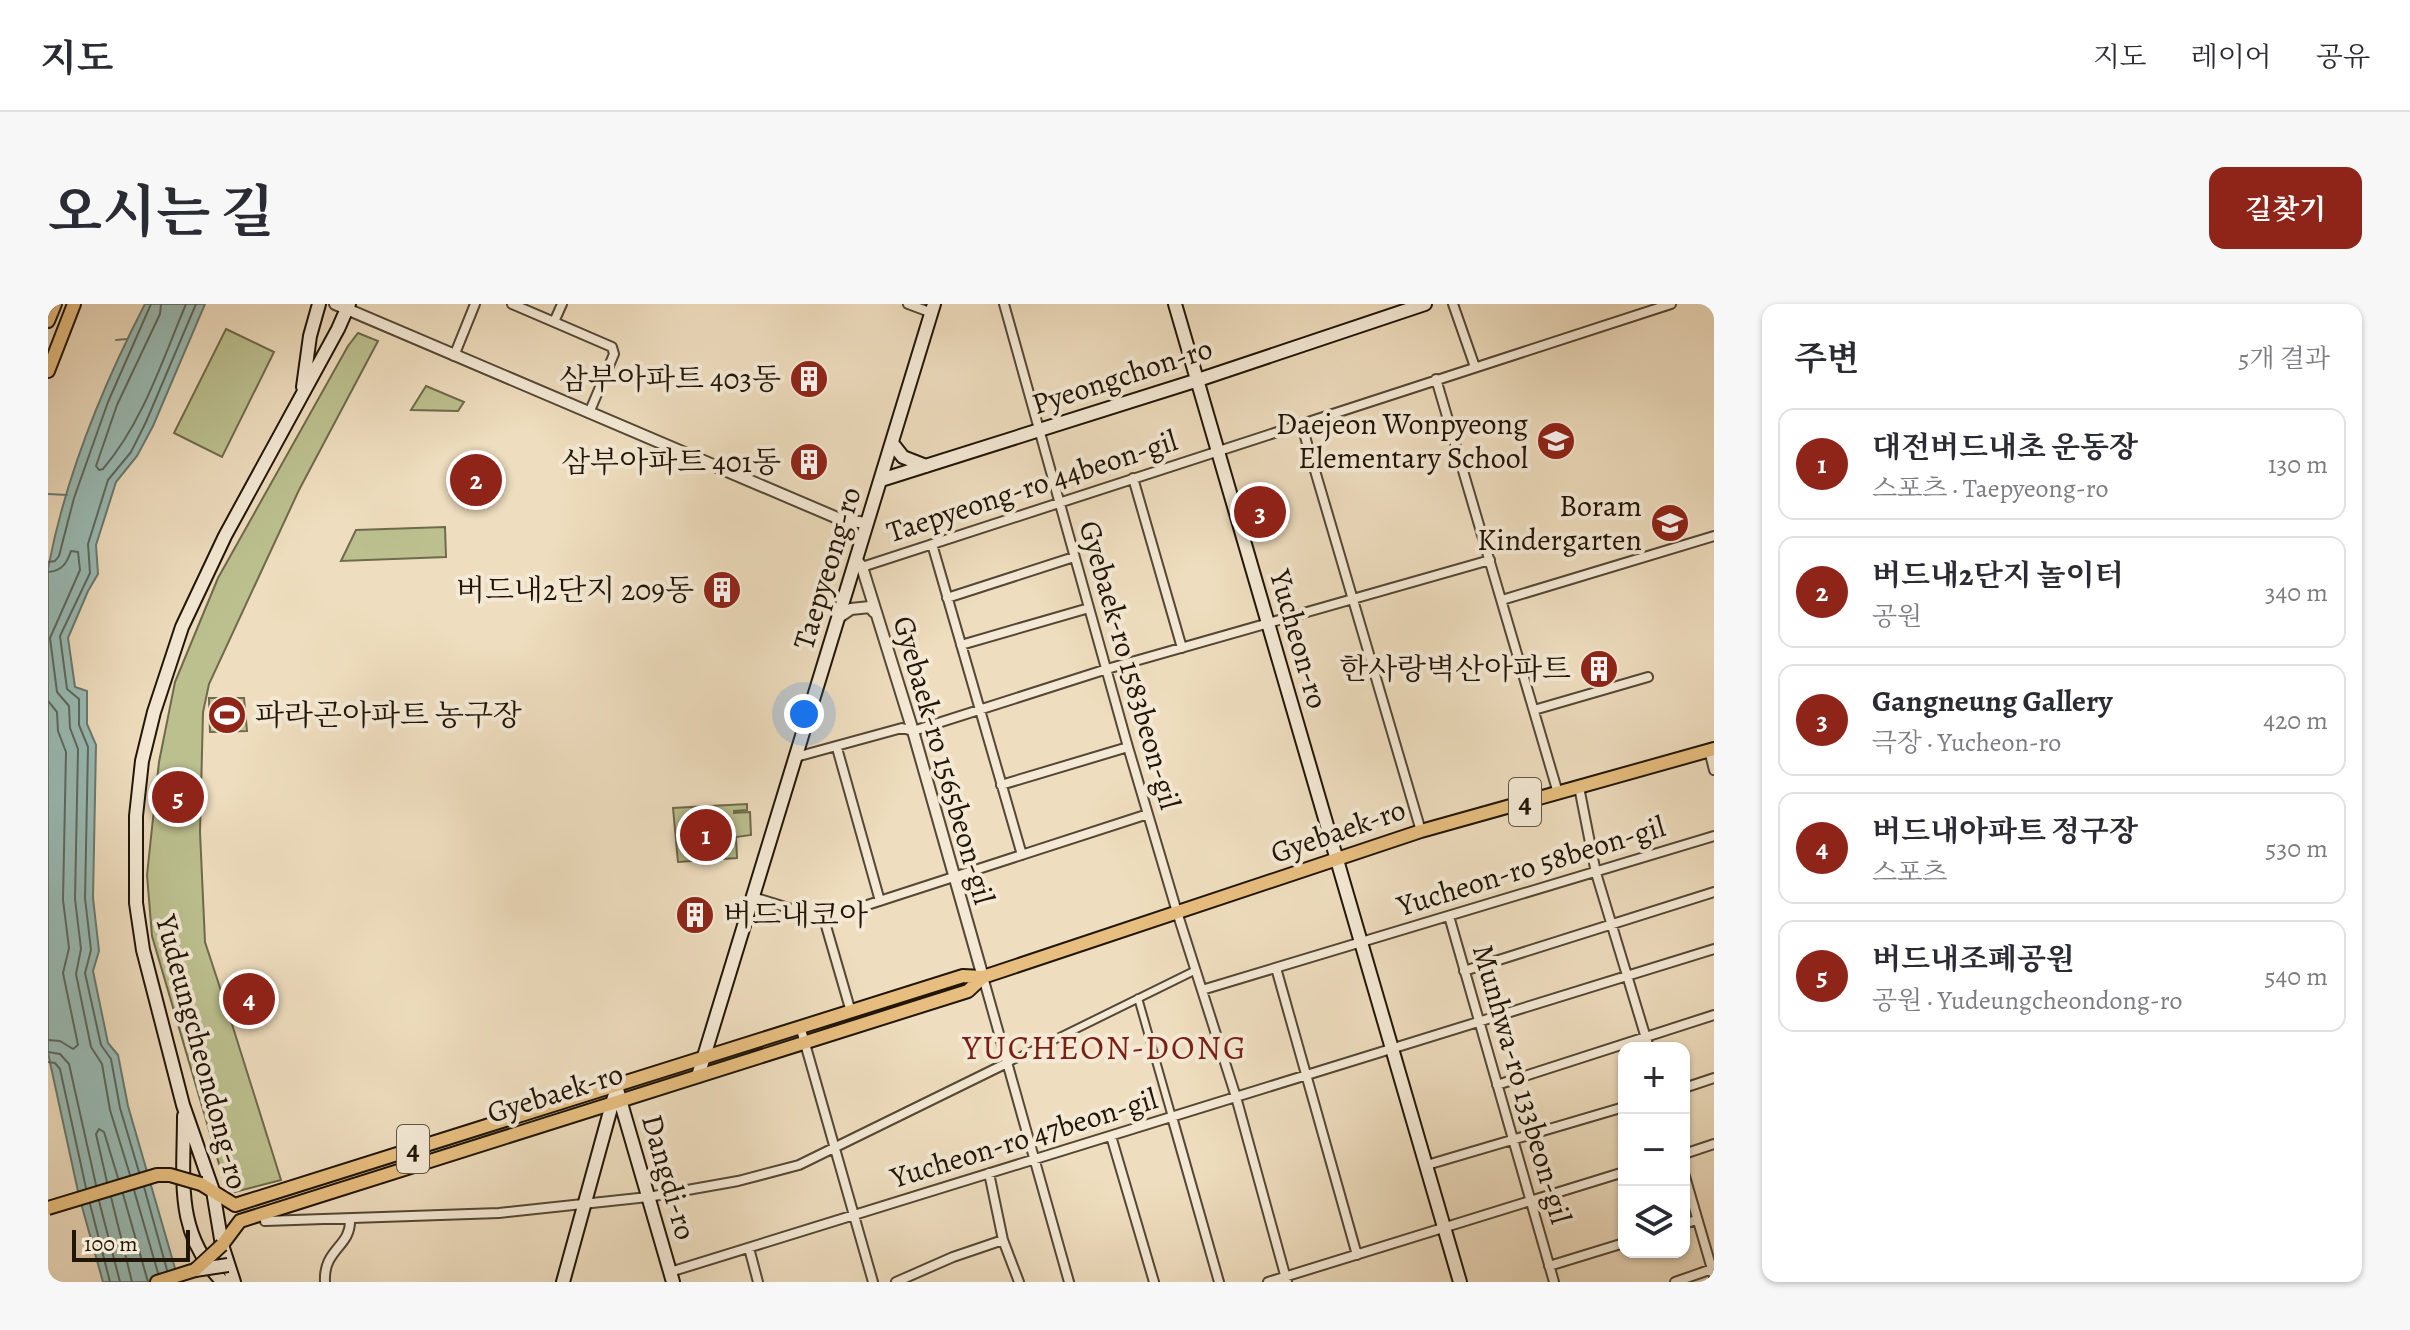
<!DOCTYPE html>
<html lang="ko">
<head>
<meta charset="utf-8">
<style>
	:root { --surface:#fff; --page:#f7f7f7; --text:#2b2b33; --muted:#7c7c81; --line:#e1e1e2; --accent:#8f2418 }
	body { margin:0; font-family:Alegreya,"Noto Serif KR",serif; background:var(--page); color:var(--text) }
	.controls { position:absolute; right:24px; bottom:24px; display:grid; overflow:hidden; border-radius:16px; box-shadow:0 2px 6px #0004 }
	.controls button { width:72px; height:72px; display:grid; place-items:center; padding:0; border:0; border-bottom:2px solid var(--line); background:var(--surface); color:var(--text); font:40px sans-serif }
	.scale { position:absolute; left:24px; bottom:20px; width:118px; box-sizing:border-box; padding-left:8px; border:4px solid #201507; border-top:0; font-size:22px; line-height:28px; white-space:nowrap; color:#201507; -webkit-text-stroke:6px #f4e9d5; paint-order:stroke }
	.you { position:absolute; left:756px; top:410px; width:28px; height:28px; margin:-20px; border:6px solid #fff; border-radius:50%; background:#1a73e8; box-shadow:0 0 0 12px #1a73e833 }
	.badge { display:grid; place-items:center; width:52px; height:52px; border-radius:50%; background:var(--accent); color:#fff; font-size:26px; font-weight:700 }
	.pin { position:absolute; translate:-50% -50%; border:4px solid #fff; box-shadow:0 2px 8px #0006 }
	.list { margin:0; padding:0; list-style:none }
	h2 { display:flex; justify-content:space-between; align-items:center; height:104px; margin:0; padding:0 32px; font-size:34px }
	h2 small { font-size:26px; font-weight:400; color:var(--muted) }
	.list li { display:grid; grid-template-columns:52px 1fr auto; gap:24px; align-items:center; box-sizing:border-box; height:112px; margin:0 16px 16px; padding:0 16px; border:2px solid var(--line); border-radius:16px }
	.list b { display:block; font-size:30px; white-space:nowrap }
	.list p { margin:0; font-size:26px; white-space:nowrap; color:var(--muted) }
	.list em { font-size:26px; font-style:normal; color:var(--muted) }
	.icon { flex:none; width:44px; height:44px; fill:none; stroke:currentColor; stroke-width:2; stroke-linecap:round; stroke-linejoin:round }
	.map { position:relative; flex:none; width:1666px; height:978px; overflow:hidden; border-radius:16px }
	header { display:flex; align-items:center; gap:48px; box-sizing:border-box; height:112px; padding:0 40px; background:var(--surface); border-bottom:2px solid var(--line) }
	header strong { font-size:38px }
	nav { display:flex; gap:44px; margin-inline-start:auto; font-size:28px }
	.intro { display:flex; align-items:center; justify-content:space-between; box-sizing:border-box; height:192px; padding:0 48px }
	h1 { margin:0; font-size:56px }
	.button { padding:20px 36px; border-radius:16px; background:var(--accent); color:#fff; font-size:28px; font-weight:700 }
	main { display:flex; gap:48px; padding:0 48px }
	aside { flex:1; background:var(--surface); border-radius:16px; box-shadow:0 2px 6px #0004 }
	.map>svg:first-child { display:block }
	.green { fill:#bcc08f; stroke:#6e6a4b; stroke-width:2 }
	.water { fill:#99bbb5; stroke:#69796f; stroke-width:2 }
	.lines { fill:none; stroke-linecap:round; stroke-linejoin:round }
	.shore { stroke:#5c685e; stroke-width:2 }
	.stream { stroke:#69796f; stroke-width:2 }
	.pedestrian-casing { stroke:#544735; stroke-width:10 }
	.minor-casing { stroke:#544735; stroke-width:12 }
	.tertiary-casing { stroke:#544735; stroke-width:14 }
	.secondary-casing { stroke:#201507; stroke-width:16 }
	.primary-casing { stroke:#201507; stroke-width:16 }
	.pedestrian { stroke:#f4e9d5; stroke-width:6 }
	.minor { stroke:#f4e9d5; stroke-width:8 }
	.tertiary { stroke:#f4e9d5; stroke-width:10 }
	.secondary { stroke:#f4e9d5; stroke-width:12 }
	.primary { stroke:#e7be7f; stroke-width:12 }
	.secondary-bridge-casing { stroke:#201507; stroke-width:16; stroke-linecap:butt }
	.primary-bridge-casing { stroke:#201507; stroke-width:16; stroke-linecap:butt }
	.secondary-bridge { stroke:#f4e9d5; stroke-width:12 }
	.primary-bridge { stroke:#e7be7f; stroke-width:12 }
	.labels { text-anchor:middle; stroke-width:8; stroke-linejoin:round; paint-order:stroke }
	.shield { fill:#f4e9d5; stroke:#605545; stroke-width:2 }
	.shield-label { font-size:28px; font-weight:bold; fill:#201507 }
	.street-label { font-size:30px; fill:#201507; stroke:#f4e9d5 }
	.poi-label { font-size:30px; fill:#201507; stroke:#f4e9d5; text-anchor:end }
	.quarter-label { font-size:34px; letter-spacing:2px; fill:#7a1f14; stroke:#f4e9d5 }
</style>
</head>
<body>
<header>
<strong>지도</strong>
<nav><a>지도</a><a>레이어</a><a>공유</a></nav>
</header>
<div class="intro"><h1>오시는 길</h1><a class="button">길찾기</a></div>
<main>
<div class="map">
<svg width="1666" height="978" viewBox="0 0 1666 978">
	<rect width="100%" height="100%" fill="#eeddbe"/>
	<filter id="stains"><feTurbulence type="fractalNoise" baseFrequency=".0025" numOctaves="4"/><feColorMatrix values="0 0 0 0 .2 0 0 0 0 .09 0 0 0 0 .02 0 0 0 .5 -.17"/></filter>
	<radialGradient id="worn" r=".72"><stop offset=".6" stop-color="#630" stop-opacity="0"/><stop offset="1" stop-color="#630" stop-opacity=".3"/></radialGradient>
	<path class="green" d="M178,25L226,48L174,153L126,129Z
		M310,29L330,37L251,186L161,380L155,408L152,528L157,638L181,711L179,678L218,674L223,712L183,717L233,876L187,888L180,883L171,860L104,632L99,571L111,458L127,378L170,274L300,42Z
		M378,82L416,98L410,107L363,106Z
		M397,223L398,253L293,257L308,226Z
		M161,394H196L199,427L162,428Z
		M699,500V506L686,507V509L702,508L703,531L688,533L689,554L630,558L625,504Z"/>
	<path class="water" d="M97,0H157L105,122L89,152L68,178L48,241L50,270L40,287L20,334L27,383L39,387V420L48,441L45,594L51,647L45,667L60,739L70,751L80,802L131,978H55L31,892L0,749V265C17,174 54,83 97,0Z"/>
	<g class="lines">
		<path class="shore" d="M113,0L112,10L69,101L48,162L51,166L55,165C95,118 114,57 138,0
			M0,258L7,257L11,252L26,194L60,98L103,0
			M0,268C14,267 19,259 23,247L30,248L32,266L2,334L9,388L21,402L22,424L30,445L27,595L33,645L28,670L43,743L54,760L62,806L82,871
			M0,397L9,408L10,427L18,448L15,596L21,644L15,669L30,741L25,745L12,737L0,736
			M0,748L12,750L21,760L48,881
			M0,758L7,759L12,765L38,884
			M91,868L72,804L63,755L53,741L37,669L43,646L37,594L40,443L31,421V395L19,385L12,332L42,269L40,240L60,176L83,148L98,118L148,0
			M59,878L48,830L51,825L56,828L70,874
			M96,883L119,966
			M86,886L110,969
			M75,890L100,978
			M63,893L84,978
			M51,897L72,978
			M42,900L62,978"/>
		<path class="stream" d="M68,36L79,35
			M0,190L19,191"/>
		<g class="pedestrian-casing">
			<path id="pedestrian" d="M1090,694L1124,813
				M959,759L1148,666"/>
		</g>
		<g class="minor-casing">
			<path id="minor" d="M464,0L506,18
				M514,0L506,18L564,43L566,50L541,109
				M860,0L884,9
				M956,0L1080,443L1129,608L1188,793L1239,978
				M1405,0L1427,63
				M406,52L427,0
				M1388,75L1510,489
				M1253,119L1373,527
				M1085,174L1134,344
				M884,240L974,551
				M814,263L1623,0
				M899,294L1026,253
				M1454,296L1666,232
				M913,341L1041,304
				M1486,406L1600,373
				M789,444L832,597
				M1661,446L1666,466
				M748,453L854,424L865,427L1059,365L1442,256
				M953,481L1080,443
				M1531,483L1548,569L1601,744
				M705,593L776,615L1100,510
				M1401,612L1506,978
				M776,615L803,708
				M1228,664L1309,951
				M1416,667L1666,588
				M935,673L1021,978
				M1154,686L1666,532
				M752,722L825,978
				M1449,781L1666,711
				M1636,784L1666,774
				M1124,813L1171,978
				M1063,832L1106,978
				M1636,850L1666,840
				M1379,861L1576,803
				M941,869L955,936L971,978
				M1636,869L1666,972
				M217,917L451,909L600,893L690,877L751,861L959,759
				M1636,920L1648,916
				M701,944L710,978
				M1501,962L1576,939
				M622,968L1666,645
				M277,978C275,945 303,943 302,916
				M848,978L905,953L955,936
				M1220,978L1576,868
				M1627,978L1664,965"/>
		</g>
		<g class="tertiary-casing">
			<path id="tertiary" d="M287,0L794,216L819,219
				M808,255L814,263L865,427L935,673
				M790,314L803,305L822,303L826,308"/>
		</g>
		<g class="secondary-casing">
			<path id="secondary" d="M1127,0L1412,978
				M255,83L262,32L271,0
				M844,139L855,153L878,162
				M833,176L1150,76L1377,0
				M650,772L886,0
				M568,782L625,978
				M136,812C136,876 126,929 175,978
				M186,978L174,941L165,887L135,801L95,646L88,599V512L94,457L106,408L134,323L177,232L290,25L301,0
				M515,978L566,793"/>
		</g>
		<g class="primary-casing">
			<path id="primary" d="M0,17L7,0
				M0,67L26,0
				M153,880L187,901L915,672L935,673L1373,527L1666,445
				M174,941L192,917L920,687L935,673
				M109,978L147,966"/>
		</g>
		<use href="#pedestrian" class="pedestrian"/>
		<use href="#minor" class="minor"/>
		<use href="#tertiary" class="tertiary"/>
		<use href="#secondary" class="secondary"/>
		<use href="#primary" class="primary"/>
		<g class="secondary-bridge-casing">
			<path id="secondary-bridge" d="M147,966L180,961"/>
		</g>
		<g class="primary-bridge-casing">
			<path id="primary-bridge" d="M0,904L109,871H122L153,880
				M147,966L174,941"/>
		</g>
		<use href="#secondary-bridge" class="secondary-bridge"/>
		<use href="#primary-bridge" class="primary-bridge"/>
	</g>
	<defs>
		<g id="building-disc" transform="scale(2)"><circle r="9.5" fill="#8f2418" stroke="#f4e9d5"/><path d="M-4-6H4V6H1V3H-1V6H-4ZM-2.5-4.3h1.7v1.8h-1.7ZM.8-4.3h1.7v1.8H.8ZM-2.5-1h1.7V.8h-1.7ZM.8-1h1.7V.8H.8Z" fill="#fff"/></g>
		<g id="school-disc" transform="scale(2)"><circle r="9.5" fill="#8f2418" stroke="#f4e9d5"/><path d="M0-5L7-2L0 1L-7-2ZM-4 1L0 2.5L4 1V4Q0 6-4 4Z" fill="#fff"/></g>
		<g id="stadium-disc" transform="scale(2)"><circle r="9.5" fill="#8f2418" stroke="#f4e9d5"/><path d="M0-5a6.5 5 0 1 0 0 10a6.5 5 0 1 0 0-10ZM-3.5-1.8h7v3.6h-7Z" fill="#fff"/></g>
	</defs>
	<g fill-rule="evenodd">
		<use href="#building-disc" x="761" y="75"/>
		<use href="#school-disc" x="1508" y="137"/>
		<use href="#building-disc" x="761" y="158"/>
		<use href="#school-disc" x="1622" y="219"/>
		<use href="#building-disc" x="674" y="286"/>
		<use href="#building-disc" x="1551" y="365"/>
		<use href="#stadium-disc" x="179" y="411"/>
		<use href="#building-disc" x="647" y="611"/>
	</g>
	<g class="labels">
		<g class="shield">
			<rect x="1461" y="474" width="32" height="48" rx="6"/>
			<rect x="349" y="821" width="32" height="48" rx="6"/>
		</g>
		<g class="shield-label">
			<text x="1477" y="508">4</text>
			<text x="365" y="855">4</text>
		</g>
		<g class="street-label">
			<text transform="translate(1074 72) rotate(-18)" y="10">Pyeongchon-ro</text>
			<text transform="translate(984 182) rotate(-18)" y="10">Taepyeong-ro 44beon-gil</text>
			<text transform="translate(779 264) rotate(-73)" y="10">Taepyeong-ro</text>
			<text transform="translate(1251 335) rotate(74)" y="10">Yucheon-ro</text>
			<text transform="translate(1082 361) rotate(74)" y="10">Gyebaek-ro 1583beon-gil</text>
			<text transform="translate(896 456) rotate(74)" y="10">Gyebaek-ro 1565beon-gil</text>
			<text transform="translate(1290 527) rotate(-19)" y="10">Gyebaek-ro</text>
			<text transform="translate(1483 562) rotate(-17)" y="10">Yucheon-ro 58beon-gil</text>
			<text transform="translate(154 748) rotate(75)" y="10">Yudeungcheondong-ro</text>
			<text transform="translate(1474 780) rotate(74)" y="10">Munhwa-ro 133beon-gil</text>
			<text transform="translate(507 789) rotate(-17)" y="10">Gyebaek-ro</text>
			<text transform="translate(976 834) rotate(-17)" y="10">Yucheon-ro 47beon-gil</text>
			<text transform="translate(621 873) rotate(74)" y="10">Dangdi-ro</text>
		</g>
		<g class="poi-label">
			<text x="733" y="85">삼부아파트 403동</text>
			<text x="1480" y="130">Daejeon Wonpyeong<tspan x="1480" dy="34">Elementary School</tspan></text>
			<text x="733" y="168">삼부아파트 401동</text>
			<text x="1594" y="212">Boram<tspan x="1594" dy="34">Kindergarten</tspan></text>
			<text x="646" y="296">버드내2단지 209동</text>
			<text x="1523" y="375">한사랑벽산아파트</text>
			<text x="207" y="421" text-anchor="start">파라곤아파트 농구장</text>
			<text x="675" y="621" text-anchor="start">버드내코아</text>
		</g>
		<g class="quarter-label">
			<text x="1057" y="755">YUCHEON-DONG</text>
		</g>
	</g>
	<rect width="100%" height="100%" filter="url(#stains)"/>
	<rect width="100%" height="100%" fill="url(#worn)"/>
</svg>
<div class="controls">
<button>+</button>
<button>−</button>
<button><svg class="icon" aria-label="layers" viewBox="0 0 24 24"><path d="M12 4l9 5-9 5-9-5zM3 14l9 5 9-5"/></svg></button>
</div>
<div class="scale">100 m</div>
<div class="you"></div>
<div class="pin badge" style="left:658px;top:531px">1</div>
<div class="pin badge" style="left:428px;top:176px">2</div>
<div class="pin badge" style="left:1212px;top:208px">3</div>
<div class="pin badge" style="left:201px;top:695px">4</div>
<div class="pin badge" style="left:130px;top:493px">5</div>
</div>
<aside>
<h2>주변<small>5개 결과</small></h2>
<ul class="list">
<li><span class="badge">1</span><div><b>대전버드내초 운동장</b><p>스포츠 · Taepyeong-ro</p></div><em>130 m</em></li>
<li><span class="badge">2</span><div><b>버드내2단지 놀이터</b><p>공원</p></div><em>340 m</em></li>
<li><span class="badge">3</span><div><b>Gangneung Gallery</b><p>극장 · Yucheon-ro</p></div><em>420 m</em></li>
<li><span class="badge">4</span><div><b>버드내아파트 정구장</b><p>스포츠</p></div><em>530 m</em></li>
<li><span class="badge">5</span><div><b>버드내조폐공원</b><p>공원 · Yudeungcheondong-ro</p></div><em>540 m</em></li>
</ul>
</aside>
</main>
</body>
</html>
